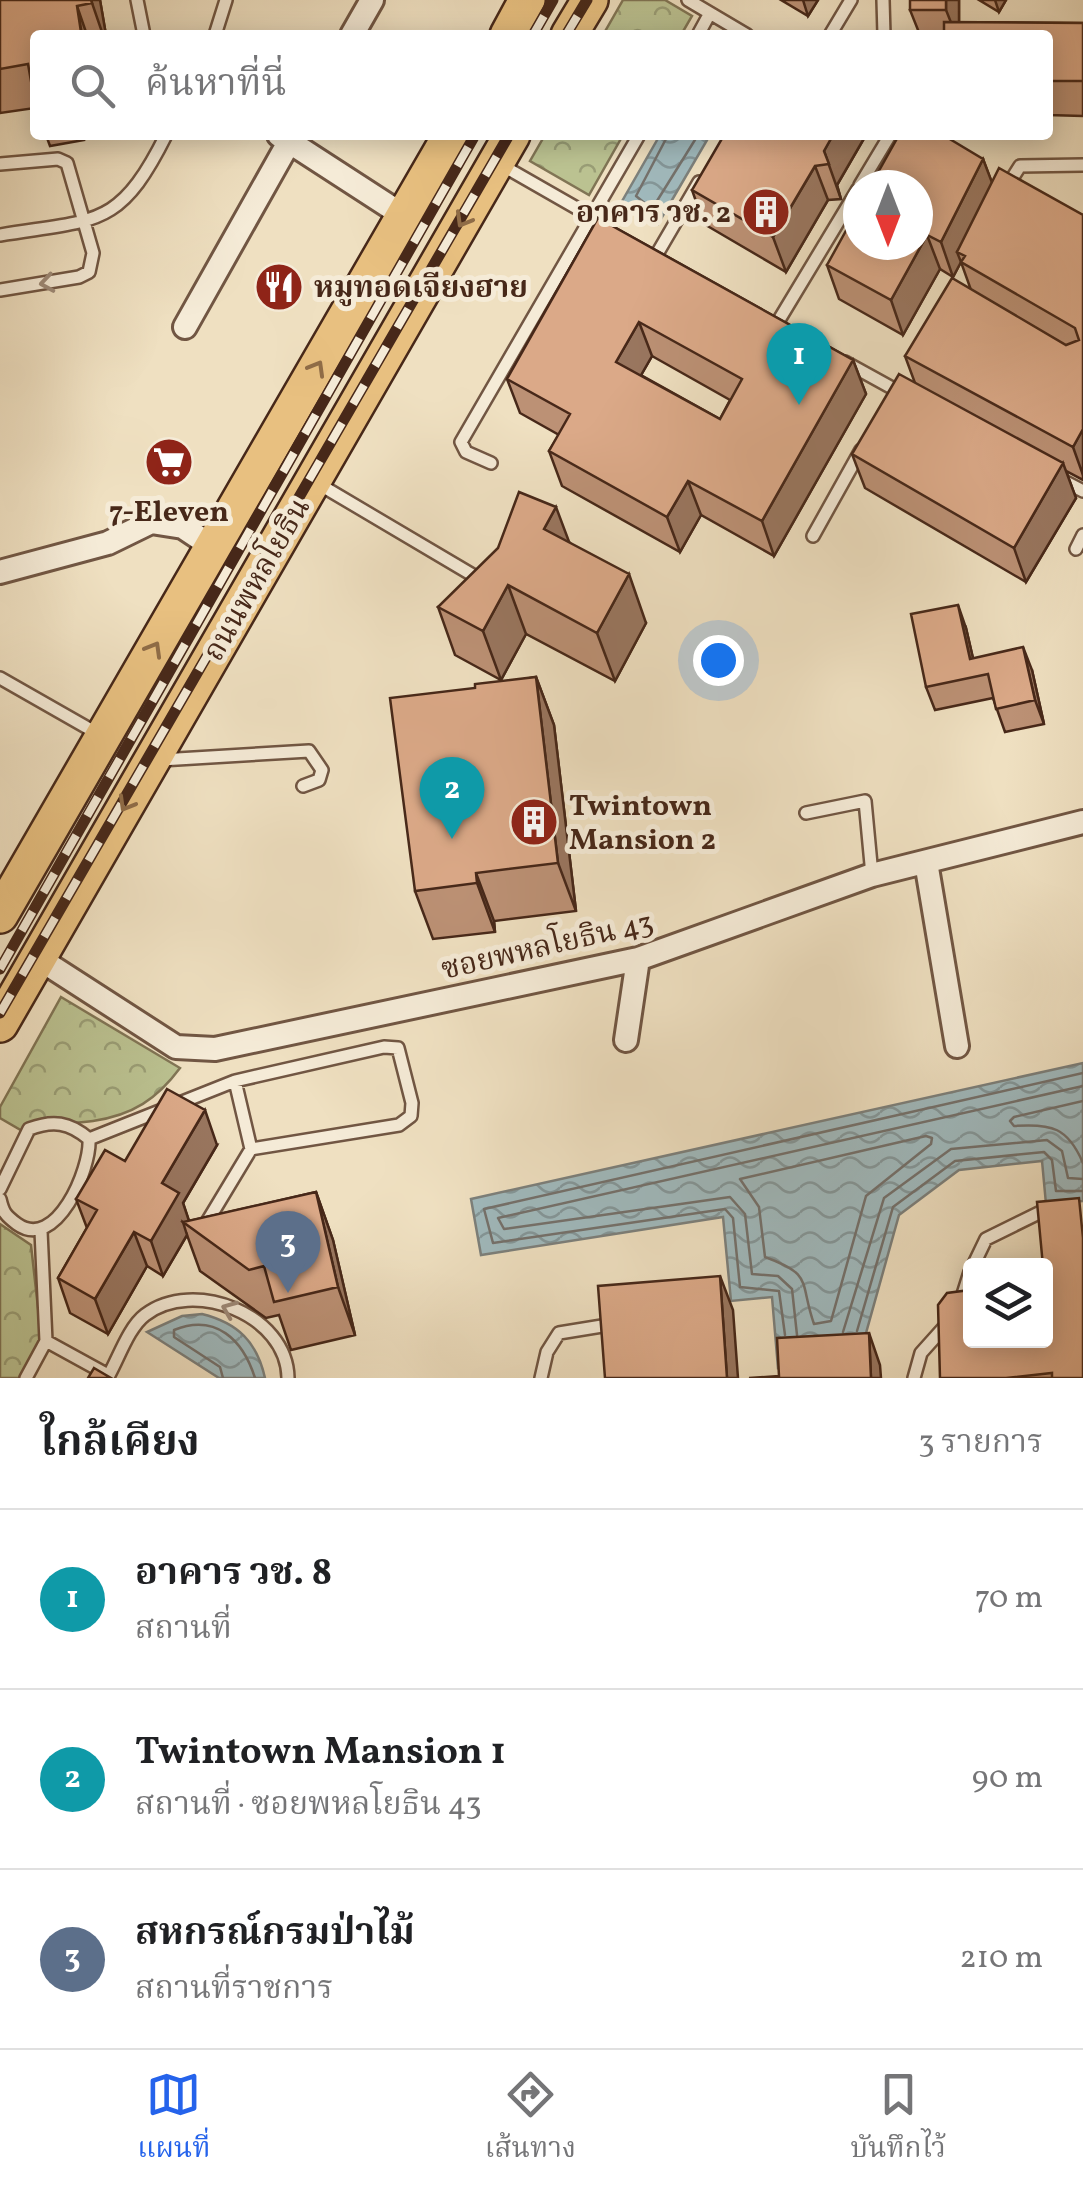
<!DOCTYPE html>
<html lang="th">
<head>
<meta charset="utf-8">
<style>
	:root { --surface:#fff; --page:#f2f2f2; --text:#202124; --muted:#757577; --line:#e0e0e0; --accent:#2563eb }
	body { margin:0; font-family:Vollkorn,"Noto Serif Thai",serif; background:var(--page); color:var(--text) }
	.controls { position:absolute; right:30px; bottom:30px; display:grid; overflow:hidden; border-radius:10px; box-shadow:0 5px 25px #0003 }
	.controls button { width:90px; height:90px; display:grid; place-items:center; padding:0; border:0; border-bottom:2px solid var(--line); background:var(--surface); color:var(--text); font:50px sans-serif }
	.compass { position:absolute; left:843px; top:170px; width:90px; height:90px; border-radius:50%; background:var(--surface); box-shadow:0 5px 25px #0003; rotate:180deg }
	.you { position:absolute; left:718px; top:660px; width:35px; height:35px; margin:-25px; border:8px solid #fff; border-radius:50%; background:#1a73e8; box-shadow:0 0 0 15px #1a73e833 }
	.badge { display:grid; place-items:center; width:65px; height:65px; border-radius:50%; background:var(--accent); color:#fff; font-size:32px; font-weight:700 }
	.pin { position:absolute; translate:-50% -82px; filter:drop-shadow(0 2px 5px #0008) }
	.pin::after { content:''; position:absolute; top:52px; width:35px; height:30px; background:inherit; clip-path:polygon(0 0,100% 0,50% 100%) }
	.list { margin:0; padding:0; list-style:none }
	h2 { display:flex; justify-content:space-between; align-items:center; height:130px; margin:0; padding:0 40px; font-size:42px }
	h2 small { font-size:32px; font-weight:400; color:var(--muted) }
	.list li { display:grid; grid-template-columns:65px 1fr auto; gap:30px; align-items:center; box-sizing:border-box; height:180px; padding:0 40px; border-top:2px solid var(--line) }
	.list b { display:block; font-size:38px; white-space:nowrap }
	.list p { margin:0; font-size:32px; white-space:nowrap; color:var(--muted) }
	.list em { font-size:32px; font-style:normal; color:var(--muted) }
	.icon { flex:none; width:55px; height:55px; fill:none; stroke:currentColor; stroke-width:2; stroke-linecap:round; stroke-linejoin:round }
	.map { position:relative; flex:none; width:1083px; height:1378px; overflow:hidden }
	.search { position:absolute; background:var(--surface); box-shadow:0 5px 25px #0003; left:30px; right:30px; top:30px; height:110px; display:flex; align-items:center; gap:25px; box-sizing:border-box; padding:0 35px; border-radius:10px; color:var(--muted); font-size:38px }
	.sheet { height:670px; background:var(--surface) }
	nav { display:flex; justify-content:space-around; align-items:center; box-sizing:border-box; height:140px; border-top:2px solid var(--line); background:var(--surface); font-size:28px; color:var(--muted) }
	nav a { display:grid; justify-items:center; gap:5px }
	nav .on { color:var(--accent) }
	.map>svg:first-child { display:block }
	.park { fill:url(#park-crowns); stroke:#817555; stroke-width:2.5 }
	.water { fill:url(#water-waves); stroke:#7c807c; stroke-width:2.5 }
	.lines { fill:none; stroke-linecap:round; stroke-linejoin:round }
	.shore { stroke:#74716c; stroke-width:2.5 }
	.lane-casing { stroke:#715643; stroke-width:16 }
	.street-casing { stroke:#715643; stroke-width:28 }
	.primary-casing { stroke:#472819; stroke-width:40 }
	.lane { stroke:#f5ebd7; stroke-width:11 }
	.street { stroke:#f5ebd7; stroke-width:22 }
	.primary { stroke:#e8c080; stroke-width:35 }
	.rail-casing { stroke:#472819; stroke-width:11 }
	.rail { stroke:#f5ebd7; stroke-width:8; stroke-dasharray:22; stroke-linecap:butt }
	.wall { fill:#bc9175; stroke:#472819; stroke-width:2.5; fill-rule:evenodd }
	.shaded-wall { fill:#99765f; stroke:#472819; stroke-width:2.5 }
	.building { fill:#dba988; stroke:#472819; stroke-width:2.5; fill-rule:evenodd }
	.oneway { stroke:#8f6c47 }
	.oneway2 { stroke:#9e8a78 }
	.labels { text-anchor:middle; stroke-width:10; stroke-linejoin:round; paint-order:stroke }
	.poi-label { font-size:30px; font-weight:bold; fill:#472819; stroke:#f5ebd7; text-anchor:start }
	.street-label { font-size:30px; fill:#472819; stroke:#f5ebd7 }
</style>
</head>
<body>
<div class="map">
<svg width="1083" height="1378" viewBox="0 0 1083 1378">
	<defs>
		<pattern id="park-crowns" width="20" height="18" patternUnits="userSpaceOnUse" patternTransform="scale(2.5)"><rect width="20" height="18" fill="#bbc291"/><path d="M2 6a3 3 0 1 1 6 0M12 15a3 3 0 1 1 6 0" fill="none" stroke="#9a9e76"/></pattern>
		<pattern id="water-waves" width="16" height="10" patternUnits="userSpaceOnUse" patternTransform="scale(2.5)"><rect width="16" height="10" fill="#a0babe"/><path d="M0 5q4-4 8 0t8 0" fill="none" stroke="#84979a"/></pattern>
	</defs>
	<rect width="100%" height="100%" fill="#efe0c1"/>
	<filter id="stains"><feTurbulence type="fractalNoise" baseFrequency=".002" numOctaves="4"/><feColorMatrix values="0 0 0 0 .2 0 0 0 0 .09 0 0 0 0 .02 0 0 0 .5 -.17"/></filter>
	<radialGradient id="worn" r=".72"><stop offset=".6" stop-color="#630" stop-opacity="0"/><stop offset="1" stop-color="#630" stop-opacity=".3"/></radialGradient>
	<path class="park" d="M623,0H665L692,16L681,35H603Z
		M545,135H623L589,195L530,161Z
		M61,997L180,1068C157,1099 133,1115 93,1121C64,1125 57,1120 31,1136L0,1118V1107Z
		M0,1224L31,1245L42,1344L20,1378H0Z"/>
	<path class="water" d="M660,135H710L658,224L621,203Z
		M1083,1063V1201L1046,1204L1042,1161L959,1170L899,1215L859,1358L778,1368L772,1297L731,1301L723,1217L481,1255L471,1199Z
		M202,1314C238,1323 257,1342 265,1378H219L147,1332L182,1316Z"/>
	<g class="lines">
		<path class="shore" d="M668,135L636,196L652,209L698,135
			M1083,1101L1014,1117L1010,1121L1014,1126C1052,1123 1068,1128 1083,1163
			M926,1136L932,1138L931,1144L866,1196L831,1321L814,1324C799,1281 814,1275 765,1257L759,1207L740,1179Z
			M857,1331L893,1207L955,1161L1044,1152L1052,1160L1056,1191H1083
			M843,1332L884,1198L951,1149L1047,1140L1062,1151L1068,1178L1083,1179
			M785,1335L779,1291L740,1287L733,1218L725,1209L493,1243L484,1209L1083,1073
			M797,1335L792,1289L778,1276L752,1274L745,1214L730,1197L504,1229L498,1218L1083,1086
			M223,1378L220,1367L174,1337V1330C216,1313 243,1340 255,1378"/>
		<g class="lane-casing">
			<path id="lane" d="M137,0L144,35
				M688,0L747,35
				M883,0L884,35
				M215,35L226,0
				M698,35L710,13
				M830,35L851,0
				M498,163L608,226
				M0,164L58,159L67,163L93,253L89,272L79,277L0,290
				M860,185L890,135
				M1008,185L1020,166L1083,165
				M0,235C97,219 119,229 166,135
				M657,254L699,182
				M776,325L858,189
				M845,362L903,394
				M491,463L466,452L461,442L639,135
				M1060,479L1083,491
				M317,483L481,580
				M813,536L861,450
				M1076,549L1083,535
				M0,678L100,735
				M161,760L309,751L322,770L319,780L303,786
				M806,813L865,801L872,875
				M89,1139L235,1081L384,1047L398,1048L412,1103L411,1116L399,1125L251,1149
				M0,1189L29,1129C53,1120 69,1122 89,1139C91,1169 56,1252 17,1224C5,1215 3,1212 0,1199
				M204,1227L251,1149L235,1081
				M973,1266L986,1239L1049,1208
				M960,1304L970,1272
				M46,1341L108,1375
				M109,1375C119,1357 129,1327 145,1315C193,1278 287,1314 288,1378
				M26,1378L46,1341L41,1231
				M541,1378L547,1352L559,1333L602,1326
				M914,1378L921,1353L947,1324"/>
		</g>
		<g class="street-casing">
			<path id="street" d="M352,35L372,0
				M279,135L404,216
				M185,327L293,135
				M0,572L108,543L151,522L183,527L213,547
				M926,862L957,1046
				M38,958L176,1047L215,1049L638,959L872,875L1083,822
				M626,1040L638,959"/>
		</g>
		<g class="primary-casing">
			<path id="primary" d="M508,35L527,0
				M569,35L590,0
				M0,915L451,135
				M0,1024L512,135"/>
		</g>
		<use href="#lane" class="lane"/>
		<use href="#street" class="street"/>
		<use href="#primary" class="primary"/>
		<g class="rail-casing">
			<path id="rail" d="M533,35L553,0
				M566,35L587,0
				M0,969L475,135
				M0,1013L509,135"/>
		</g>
		<use href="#rail" class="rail"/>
	</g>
	<path class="wall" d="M0,0H100L106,35H35V108L0,113Z
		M781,0H818L808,16Z
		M959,0V22L1083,23V116L1048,115V35H920L910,10Z
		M979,0H1006L999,12Z
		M46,135H83L84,140L50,146Z
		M866,135L837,185L841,199L828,200L786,272L704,224L692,190Z
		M983,159L992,183L1083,215V480L1066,471L1076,498L1026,582L865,488L852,454L915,383L905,356L971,290L961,262L953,277L940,269L903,335L839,299L827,265Z
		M598,218L853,360L866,394L774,556L701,515L680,552L562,486L549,451L559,435L520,413L507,379ZM652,356L730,400L720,419L641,375Z
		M570,543L646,623L615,681L526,634L501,680L455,655L438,607Z
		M966,628L973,658L1032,670L1044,724L1005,732L993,698L935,710L926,687Z
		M536,677L554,725L576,911L494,921L495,932L433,939L415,891L475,688Z
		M217,1145L183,1203L189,1221L316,1192L333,1240L355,1335L291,1350L279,1315L266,1318L200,1271L187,1235L163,1276L147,1266L108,1334L70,1313L58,1278L87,1228L76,1199L125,1161Z
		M1046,1340L1083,1378H940Z"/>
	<path class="shaded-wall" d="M91,0H100L106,35H103Z
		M803,0H818L808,16Z
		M946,0H959V35H956L946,10Z
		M995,0H1006L999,12Z
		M77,6L87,35H82Z
		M833,135H866L837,185L841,199L824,151Z
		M983,159L996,193L957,252L961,262L953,277L941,242Z
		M815,166L828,200L786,272L773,237Z
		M927,235L940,269L903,335L891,300Z
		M639,322L652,356L629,396L616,362Z
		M853,360L866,394L774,556L762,521Z
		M1083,429V475L1073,447Z
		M1063,463L1076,498L1026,582L1014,548Z
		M688,481L701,515L680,552L667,517Z
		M556,507L574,555L544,529Z
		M629,574L646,623L615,681L597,633Z
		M508,585L526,634L501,680L483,631Z
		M958,605L966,628L977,676L970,659Z
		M1023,647L1032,670L1044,724L1035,700Z
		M536,677L554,725L576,911L558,863Z
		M476,873L494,921L495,932L477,883Z
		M205,1110L217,1145L183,1203L191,1227L183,1222L187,1235L163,1276L151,1241L162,1183Z
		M316,1192L333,1240L355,1335L338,1287Z
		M134,1232L147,1266L108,1334L95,1299Z
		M720,1276L733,1310L738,1378H727Z
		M869,1333L880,1365L881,1378H871Z"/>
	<path class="building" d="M0,0H91L92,3L77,6L81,32L65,35H35V104L28,64L0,69Z
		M910,0H946V10H910Z
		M944,22L1083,23V81H1048V35H944Z
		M724,135H833L824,151L829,164L815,166L773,237L692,190Z
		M899,135H943L983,159L941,242L927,235L891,300L827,265L858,209V245H918V185H871Z
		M999,168L1083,215V429L1073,447L905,356L952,278L1066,345L1079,340L1075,328L961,262L965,256L957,252Z
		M598,218L853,360L762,521L688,481L667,517L549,451L570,414L507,379ZM639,322L742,379L720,419L616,362Z
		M899,374L1063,463L1014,548L852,454Z
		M519,492L556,507L544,529L629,574L597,633L508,585L483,631L438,607L498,548Z
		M958,605L970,659L1023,647L1035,700L996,709L988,674L926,687L911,614Z
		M536,677L558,863L476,873L477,883L415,891L390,698L475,688V684Z
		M167,1089L205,1110L162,1183L179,1193L151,1241L134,1232L95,1299L58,1278L97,1210L76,1199L105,1150L125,1161Z
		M316,1192L338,1287L274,1302L264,1266L249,1270L183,1222Z
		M1079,1198L1083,1238V1378H1052V1373L1006,1378H940L938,1305L947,1293L970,1290V1340H1046V1266H1043L1037,1202Z
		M720,1276L727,1378H605L598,1286Z
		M869,1333L871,1378H749L779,1376L777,1338Z
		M94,1368L111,1378H88Z"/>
	<defs><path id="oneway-chevron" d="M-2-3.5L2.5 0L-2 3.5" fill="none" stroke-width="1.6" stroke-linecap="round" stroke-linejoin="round" transform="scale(2.5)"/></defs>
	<g class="oneway">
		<use href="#oneway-chevron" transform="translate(463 220) rotate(120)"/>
		<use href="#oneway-chevron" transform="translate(317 368) rotate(-60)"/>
		<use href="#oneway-chevron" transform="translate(154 649) rotate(-60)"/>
		<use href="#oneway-chevron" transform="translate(126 804) rotate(120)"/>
	</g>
	<g class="oneway2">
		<use href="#oneway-chevron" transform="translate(47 283) rotate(171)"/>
		<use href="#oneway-chevron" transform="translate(229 1309) rotate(-158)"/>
	</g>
	<defs>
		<g id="building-disc" transform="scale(2.5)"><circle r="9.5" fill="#8f2418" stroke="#f5ebd7"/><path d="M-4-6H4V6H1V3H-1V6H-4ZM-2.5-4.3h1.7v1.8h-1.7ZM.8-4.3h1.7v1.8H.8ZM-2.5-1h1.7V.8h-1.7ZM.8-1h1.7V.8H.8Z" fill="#fff"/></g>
		<g id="restaurant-disc" transform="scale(2.5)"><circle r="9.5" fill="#8f2418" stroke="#f5ebd7"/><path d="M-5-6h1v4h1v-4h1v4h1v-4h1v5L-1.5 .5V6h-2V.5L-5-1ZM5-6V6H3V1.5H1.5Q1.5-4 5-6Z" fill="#fff"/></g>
		<g id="supermarket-disc" transform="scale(2.5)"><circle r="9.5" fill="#8f2418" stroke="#f5ebd7"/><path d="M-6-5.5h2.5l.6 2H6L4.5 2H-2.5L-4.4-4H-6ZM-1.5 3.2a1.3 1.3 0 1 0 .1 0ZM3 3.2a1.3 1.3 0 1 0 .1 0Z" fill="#fff"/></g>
	</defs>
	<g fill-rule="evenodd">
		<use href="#building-disc" x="766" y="212"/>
		<use href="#restaurant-disc" x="279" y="287"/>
		<use href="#supermarket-disc" x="169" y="462"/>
		<use href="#building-disc" x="534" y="822"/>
	</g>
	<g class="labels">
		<g class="poi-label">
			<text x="731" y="222" text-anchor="end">อาคาร วช. 2</text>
			<text x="314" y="297">หมูทอดเจียงฮาย</text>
			<text x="169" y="521" text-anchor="middle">7-Eleven</text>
			<text x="569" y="815">Twintown<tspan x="569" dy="34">Mansion 2</tspan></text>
		</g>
		<g class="street-label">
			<text transform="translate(256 579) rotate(-60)" y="10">ถนนพหลโยธิน</text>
			<text transform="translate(547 945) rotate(-13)" y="10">ซอยพหลโยธิน 43</text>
		</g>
	</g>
	<rect width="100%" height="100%" filter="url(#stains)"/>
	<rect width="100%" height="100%" fill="url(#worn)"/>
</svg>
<div class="controls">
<button><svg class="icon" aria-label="layers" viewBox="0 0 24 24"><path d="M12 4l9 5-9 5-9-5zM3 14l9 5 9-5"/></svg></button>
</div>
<svg class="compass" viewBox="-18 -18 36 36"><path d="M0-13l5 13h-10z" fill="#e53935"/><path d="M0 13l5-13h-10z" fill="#757577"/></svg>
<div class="you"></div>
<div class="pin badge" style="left:799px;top:405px;background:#0f9aa8">1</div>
<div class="pin badge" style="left:452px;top:839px;background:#0f9aa8">2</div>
<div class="pin badge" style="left:288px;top:1293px;background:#5c6f8a">3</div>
<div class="search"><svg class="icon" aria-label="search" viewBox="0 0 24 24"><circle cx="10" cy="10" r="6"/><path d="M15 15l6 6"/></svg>ค้นหาที่นี่</div>
</div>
<section class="sheet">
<h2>ใกล้เคียง<small>3 รายการ</small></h2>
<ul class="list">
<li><span class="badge" style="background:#0f9aa8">1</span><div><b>อาคาร วช. 8</b><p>สถานที่</p></div><em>70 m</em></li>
<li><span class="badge" style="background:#0f9aa8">2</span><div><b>Twintown Mansion 1</b><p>สถานที่ · ซอยพหลโยธิน 43</p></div><em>90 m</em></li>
<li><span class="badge" style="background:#5c6f8a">3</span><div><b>สหกรณ์กรมป่าไม้</b><p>สถานที่ราชการ</p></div><em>210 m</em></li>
</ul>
</section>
<nav>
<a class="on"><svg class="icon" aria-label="map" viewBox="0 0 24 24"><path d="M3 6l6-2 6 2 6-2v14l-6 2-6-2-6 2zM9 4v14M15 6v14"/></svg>แผนที่</a>
<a><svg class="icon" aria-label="directions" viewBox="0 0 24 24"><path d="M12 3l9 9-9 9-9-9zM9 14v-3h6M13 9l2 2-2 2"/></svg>เส้นทาง</a>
<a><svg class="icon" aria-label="saved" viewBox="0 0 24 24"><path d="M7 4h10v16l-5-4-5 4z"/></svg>บันทึกไว้</a>
</nav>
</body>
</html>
